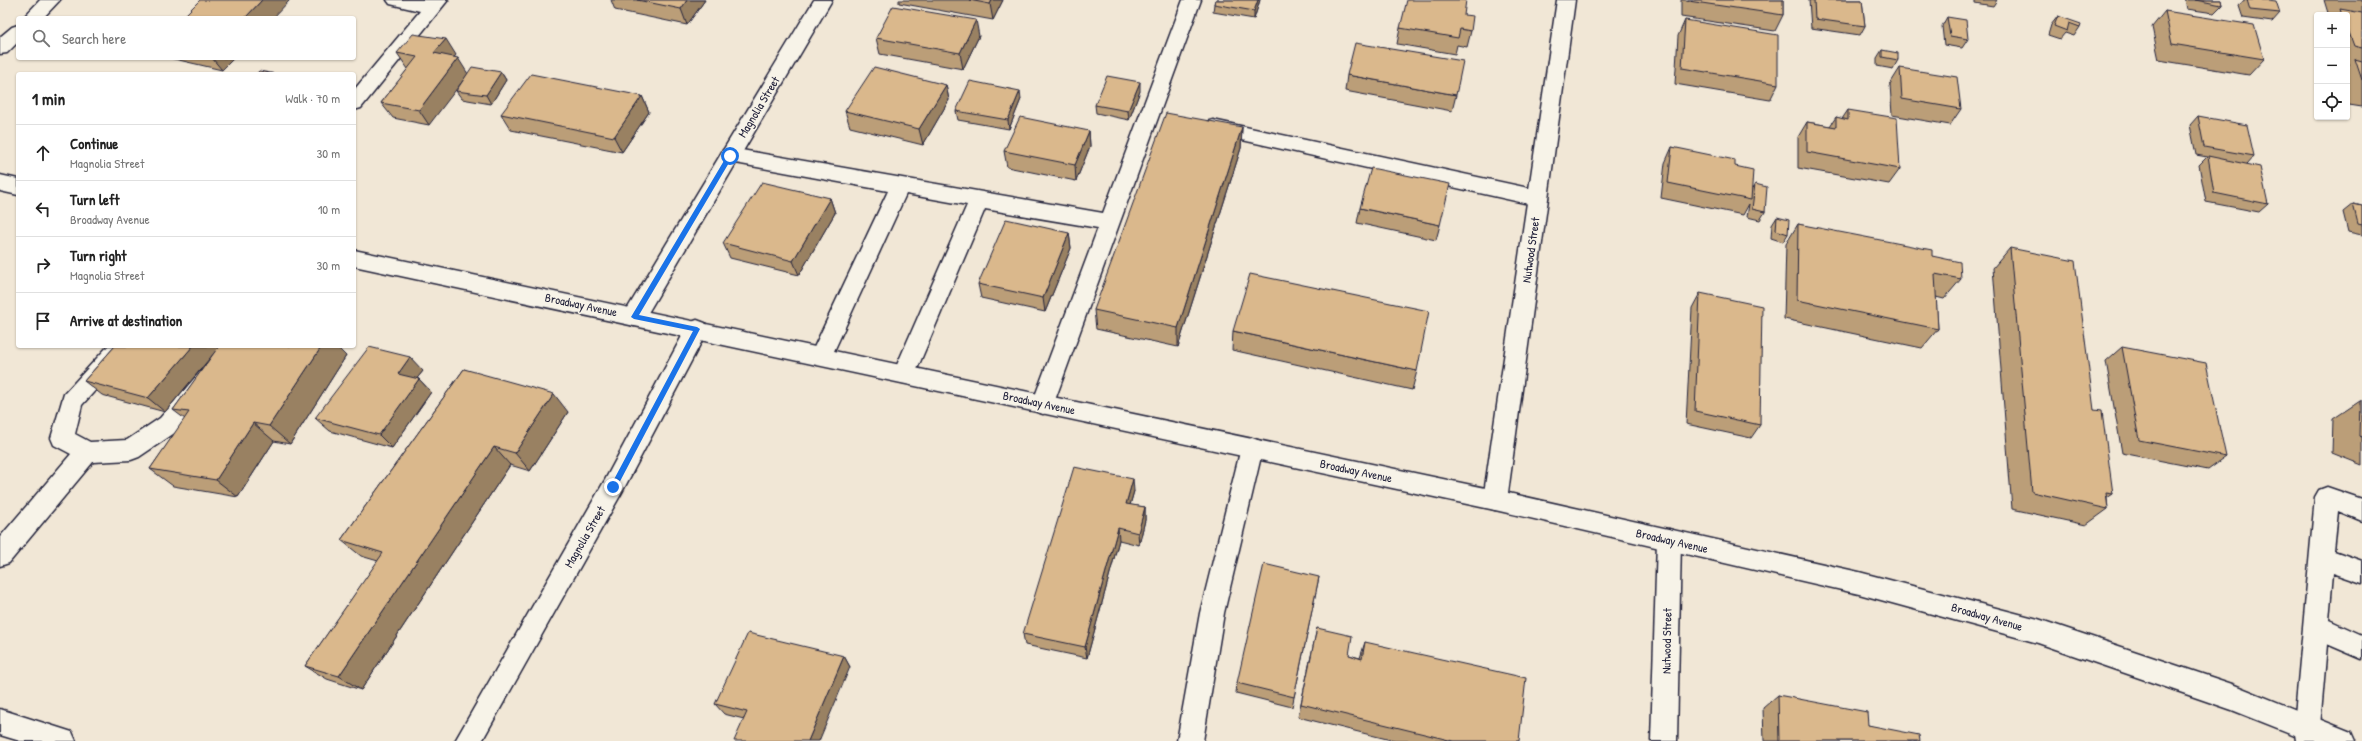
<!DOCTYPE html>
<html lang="en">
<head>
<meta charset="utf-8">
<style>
	:root { --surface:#fff; --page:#f2f2f2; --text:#222; --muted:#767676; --line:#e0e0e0 }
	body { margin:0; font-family:"Patrick Hand",sans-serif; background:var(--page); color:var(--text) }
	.controls { position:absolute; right:12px; top:12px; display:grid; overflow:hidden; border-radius:4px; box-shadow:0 1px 3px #0004 }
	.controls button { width:36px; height:36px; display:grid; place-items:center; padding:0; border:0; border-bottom:1px solid var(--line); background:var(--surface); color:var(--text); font:20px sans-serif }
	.stop { position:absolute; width:12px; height:12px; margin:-9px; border:3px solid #1a73e8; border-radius:50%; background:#fff }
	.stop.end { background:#1a73e8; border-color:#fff; box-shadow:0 1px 4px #0008 }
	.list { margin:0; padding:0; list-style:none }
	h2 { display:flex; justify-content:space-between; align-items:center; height:52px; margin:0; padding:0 16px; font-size:17px }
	h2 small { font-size:13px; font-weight:400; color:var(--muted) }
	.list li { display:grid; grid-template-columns:26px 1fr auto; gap:12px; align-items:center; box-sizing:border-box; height:56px; padding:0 16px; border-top:1px solid var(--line) }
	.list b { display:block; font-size:15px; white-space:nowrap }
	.list p { margin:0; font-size:13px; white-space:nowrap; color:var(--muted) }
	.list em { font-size:13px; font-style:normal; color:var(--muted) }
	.icon { flex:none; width:22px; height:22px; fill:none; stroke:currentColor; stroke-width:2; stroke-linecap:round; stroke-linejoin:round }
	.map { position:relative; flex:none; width:2362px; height:741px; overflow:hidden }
	.search { position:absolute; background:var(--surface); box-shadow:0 1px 3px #0004; left:16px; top:16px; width:340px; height:44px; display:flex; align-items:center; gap:10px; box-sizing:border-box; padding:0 14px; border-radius:4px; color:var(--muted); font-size:15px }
	.panel { position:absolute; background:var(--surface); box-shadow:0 1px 3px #0004; left:16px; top:72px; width:340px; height:276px; border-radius:4px }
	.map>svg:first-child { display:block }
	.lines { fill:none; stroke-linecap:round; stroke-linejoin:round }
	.lane-casing { stroke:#22223b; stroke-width:3 }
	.street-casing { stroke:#22223b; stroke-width:3 }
	.primary-casing { stroke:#22223b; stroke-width:3 }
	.lane { fill:#f7f3e8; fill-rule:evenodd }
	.street { fill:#f7f3e8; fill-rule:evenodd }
	.primary { fill:#f7f3e8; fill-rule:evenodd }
	.wall { fill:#bb9e78; stroke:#22223b }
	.shaded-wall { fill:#998162; stroke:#22223b }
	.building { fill:#dab88c; stroke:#22223b }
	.route { fill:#1a73e8 }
	.labels { text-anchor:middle; stroke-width:3; stroke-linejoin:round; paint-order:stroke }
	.street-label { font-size:12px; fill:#22223b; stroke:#f7f3e8 }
</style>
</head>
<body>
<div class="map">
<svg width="2362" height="741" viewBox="0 0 2362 741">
	<rect width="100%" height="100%" fill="#f1e7d6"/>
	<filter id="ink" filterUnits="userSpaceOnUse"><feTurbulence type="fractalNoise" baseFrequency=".025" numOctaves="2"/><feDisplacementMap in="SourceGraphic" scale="8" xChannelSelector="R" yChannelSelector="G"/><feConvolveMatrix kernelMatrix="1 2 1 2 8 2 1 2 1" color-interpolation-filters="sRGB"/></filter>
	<g filter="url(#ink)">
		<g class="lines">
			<g class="lane-casing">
				<path id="lane" d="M387,0H448L361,108L354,110V90L420,11L390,4Z
					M1183,0H1201L1051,411L1043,414L1035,411L1032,404L1098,228L985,209L915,374L912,381L904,383L896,381L893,374L967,205L906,194L829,362L821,365L813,362L810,356L888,191L730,162L723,160L720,155L723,150L730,148L1103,213Z
					M1213,120L1538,190L1545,193L1548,198L1545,203L1538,206L1206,132L1203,127L1206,122Z
					M108,346H133L130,352L82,405L75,434L90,442L127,440L160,418L222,346H246L176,432L139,457L131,460L93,462L9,563L0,566V537L71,454L54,445L51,438L64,394Z
					M1252,438L1260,441L1263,448L1224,613L1203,741H1177L1200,613L1241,448L1244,441Z
					M2327,487L2362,499V521L2338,511L2334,551L2362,561V583L2333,573L2329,620L2362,635V659L2327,644L2320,726L2322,741H2296L2294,726L2315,497L2319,490Z
					M0,709L72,732L76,741H20L0,735Z"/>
			</g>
			<g class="street-casing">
				<path id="street" d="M814,0H832L642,323L634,326L626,323L623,317L626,311Z
					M1557,0H1575L1507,500L1503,507L1495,510L1487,507L1483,500Z
					M697,320L705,323L708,329L705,335L621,494L482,741H455L605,480L689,323Z
					M1669,529L1677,532L1681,540L1677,741H1651L1657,540L1661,532Z"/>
			</g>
			<g class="primary-casing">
				<path id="primary" d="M40,0H60L43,18H23Z
					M18,25V42L7,53L0,54V37L12,27Z
					M0,175L18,179V195L0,191Z
					M354,250L1495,490L1859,572L2038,619L2232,684L2351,732L2355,741H2310L2232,710L2038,643L1859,594L1495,510L354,266Z"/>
			</g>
			<use href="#lane" class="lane"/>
			<use href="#street" class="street"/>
			<use href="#primary" class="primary"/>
		</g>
		<path class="wall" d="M611,0H705L687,25L615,10Z
			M899,0H1003L993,20L899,3Z
			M1215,0H1260L1254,19L1213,12L1214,4Z
			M1681,0H1783V15L1775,31L1681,17Z
			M1809,0H1862L1865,26L1860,35L1811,28Z
			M1975,0H1997L1993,6L1975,3Z
			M2185,0H2221L2222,5L2214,13L2187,9Z
			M2244,0H2268L2280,13L2272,22L2243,18L2239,6Z
			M2324,0H2362V107L2349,105L2347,100V67L2350,64H2347V15H2335L2328,13Z
			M2165,11L2264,59L2249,75L2159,60L2152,27Z
			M1464,15L1471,31L1467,47L1457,45L1455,54L1397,44L1400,28Z
			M2058,16L2080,27L2074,36L2065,33L2060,39L2048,35L2051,25Z
			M1947,17L1968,39L1962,48L1944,45L1942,26Z
			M1685,20L1778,84L1770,100L1675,84L1678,36Z
			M979,36L963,69L880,54L876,38Z
			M1882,50L1898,60L1893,69L1877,66V58Z
			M397,53L456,55L454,57L429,125L393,118L381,103L408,69Z
			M170,58H234L222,70Z
			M1900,68L1961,109L1950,125L1892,115L1890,84Z
			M501,72L506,80L491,104L462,99L456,91Z
			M1347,75L1456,95L1452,111L1345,91Z
			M946,85L949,100L923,145L850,127L845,111Z
			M1140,91L1129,120L1096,113L1095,105Z
			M642,96L649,112L622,152L511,130L501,114Z
			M1021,99L1009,129L958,120L956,111Z
			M1848,110L1900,169L1889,184L1798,168V137L1807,122L1830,126L1836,117L1842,119Z
			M2198,116L2254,156L2247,164L2268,204L2259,212L2206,202L2199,165L2207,157L2196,155L2190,125Z
			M1242,127L1241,148L1178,347L1096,329L1094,310Z
			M1089,131L1090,146L1076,181L1007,167L1004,151Z
			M1672,147L1735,166L1752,189L1755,184L1765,212L1760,220L1747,217L1749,204L1743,215L1661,198L1665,163Z
			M830,198L835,213L799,275L730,258L723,243Z
			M2353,204L2362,206V235L2348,232L2343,212Z
			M1360,208L1440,225L1436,240L1357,223Z
			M1777,217L1788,234L1783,242L1771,238L1772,225Z
			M1798,224L1932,256L1961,279L1944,299L1936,297L1938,329L1922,348L1784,319L1786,244Z
			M1069,233L1071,248L1045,312L981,298L978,284Z
			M2010,248L2094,410L2113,494L2107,498L2108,509L2086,525L2012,509L1993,268Z
			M1700,293L1760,425L1751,438L1686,424L1692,308Z
			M1233,331L1417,371L1412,390L1232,350Z
			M115,346L346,356L290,444L274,441L238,497L173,486L150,469L185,419L173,410L211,358L165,412L102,395L84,381Z
			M2122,347L2226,457L2208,470L2122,453L2106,361Z
			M464,369L568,412L530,471L510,465L361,690L327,679L305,666L378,561L361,556L341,540Z
			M423,371L417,378L419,379L431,392L392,448L330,431L315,418Z
			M2360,401H2362V465L2332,453L2333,419Z
			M1134,491L1130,505L1145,507V520L1139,545L1119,540L1087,658L1025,645L1023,634Z
			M1319,577L1292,707L1236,693L1237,683Z
			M1317,628L1349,655L1360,658L1365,642L1519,741H1395L1298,717Z
			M844,656L850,667L744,719L724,714L715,704Z
			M1778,695L1868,725L1920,741H1764L1763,708Z"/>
		<path class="shaded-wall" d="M262,0H289V1L273,18H245Z
			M687,0H705L687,25L681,9Z
			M992,0H1003L993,20L990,4Z
			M1258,0H1260L1254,19V11Z
			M976,20L979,36L963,69L960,53Z
			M446,39L456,55L445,69L434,53Z
			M212,58H234L222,70Z
			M458,58L468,74L429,125L419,110Z
			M501,72L506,80L491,104L486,95Z
			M1140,82V91L1129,120L1128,111Z
			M946,85L949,100L923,145L919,129Z
			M1020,91L1021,99L1009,129L1008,120Z
			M642,96L649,112L622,152L614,137Z
			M1242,127L1241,148L1178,347V328Z
			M1089,131L1090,146L1076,181L1075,165Z
			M830,198L835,213L799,275L793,261Z
			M1069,233L1071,248L1045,312L1043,298Z
			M193,346H220L165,412L148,398Z
			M322,346H336L346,356L290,444L269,426Z
			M410,357L423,371L410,387L398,374Z
			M419,379L431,392L392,448L379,435Z
			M554,394L568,412L530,471L515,453Z
			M253,423L274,441L238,497L216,480Z
			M494,447L510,465L361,690L339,676Z
			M1133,479L1134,491L1127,516L1126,504Z
			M1145,507V520L1139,545L1138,533Z
			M1118,528L1119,540L1087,658L1085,647Z
			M844,656L850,667L819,741H808Z"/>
		<path class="building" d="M200,0H262L245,18H182Z
			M637,0H687L681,9Z
			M969,0H992L990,4Z
			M1215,0H1258L1254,11L1214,4Z
			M1407,0H1466L1464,15L1473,16L1471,31L1460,29L1458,38L1400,28Z
			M1688,0H1783V15L1688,1Z
			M1814,0H1862L1865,26L1815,19Z
			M2195,0H2221L2222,5Z
			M2247,0H2268L2276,1L2280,13L2250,10Z
			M893,6L976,20L960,53L876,38Z
			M2340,9L2362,13V48L2354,46L2347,27V15H2342Z
			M2165,11L2254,25L2264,59L2172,44Z
			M2058,16L2081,24L2080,27L2069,23L2067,31L2054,26Z
			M1947,17L1966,20L1968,39L1950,36Z
			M1685,20L1778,35V84L1682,68Z
			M413,34L446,39L434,53L458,58L419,110L381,103L417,57L397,53Z
			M1355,43L1463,61L1456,95L1347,75Z
			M1882,50L1898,53V60L1882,57Z
			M2355,59L2362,61V80Z
			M472,67L501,72L486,95L456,91Z
			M874,67L946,85L919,129L845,111Z
			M1900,68L1957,77L1961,109L1902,99Z
			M259,71L276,74H256Z
			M531,74L642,96L614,137L501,114Z
			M1107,76L1140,82L1128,111L1095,105Z
			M970,81L1020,91L1008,120L956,111Z
			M1848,110L1897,118L1900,169L1807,152V122L1836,127V117L1848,120Z
			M1166,113L1242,127L1178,328L1094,310Z
			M2198,116L2247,125L2254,156L2204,147Z
			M1020,117L1089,131L1075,165L1004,151Z
			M1672,147L1735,160V166L1753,170L1751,200L1668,183Z
			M2208,156L2260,167L2268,204L2214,193Z
			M1371,168L1450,184L1440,225L1360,208Z
			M762,182L830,198L793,261L723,243Z
			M1755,184L1767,187L1765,212L1752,209Z
			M2353,204L2362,206V225L2358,224Z
			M1777,217L1789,220L1788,234L1776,230Z
			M1006,219L1069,233L1043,298L978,284Z
			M1798,224L1932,250V256L1960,262L1961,279L1935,274L1938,329L1797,300Z
			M2010,248L2075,261L2094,410L2102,411L2113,494L2106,493L2108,509L2032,492Z
			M1250,274L1429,311L1417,371L1233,331Z
			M1700,293L1762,306L1760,425L1695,411Z
			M115,346H193L148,398L84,381Z
			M219,346H322L269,426L253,423L216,480L150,469L189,412L173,410Z
			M369,347L410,357L398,374L419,379L379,435L315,418Z
			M2122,347L2206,363L2226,457L2139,440Z
			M464,369L554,394L515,453L494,447L339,676L305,666L383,553L341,540Z
			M2360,401H2362V437L2359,436Z
			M1074,467L1133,479L1126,504L1145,507L1138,533L1118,528L1085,647L1023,634Z
			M1264,564L1319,577L1294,697L1237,683Z
			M1317,628L1352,636L1349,655L1362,659L1365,642L1526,678L1519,741H1453L1301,704Z
			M748,633L844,656L808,741H734L747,712L715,704Z
			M1778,695L1867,712L1868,725L1919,735L1920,741H1779Z"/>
	</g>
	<path class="route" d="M728,154L733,156L639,315L697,327L700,329L616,489L613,490L611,489V485L693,331L634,319L631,317Z"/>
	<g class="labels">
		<g class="street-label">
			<text transform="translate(759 107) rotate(-59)" y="4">Magnolia Street</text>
			<text transform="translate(1531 250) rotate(-82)" y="4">Nutwood Street</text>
			<text transform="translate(581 305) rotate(12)" y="4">Broadway Avenue</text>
			<text transform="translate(1039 403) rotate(12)" y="4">Broadway Avenue</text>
			<text transform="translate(1356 471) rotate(12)" y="4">Broadway Avenue</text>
			<text transform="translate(585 537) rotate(-60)" y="4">Magnolia Street</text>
			<text transform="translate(1672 541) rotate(13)" y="4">Broadway Avenue</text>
			<text transform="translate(1987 617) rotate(16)" y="4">Broadway Avenue</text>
			<text transform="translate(1667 641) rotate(-89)" y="4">Nutwood Street</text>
		</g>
	</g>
</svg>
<div class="controls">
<button>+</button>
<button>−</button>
<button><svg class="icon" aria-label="locate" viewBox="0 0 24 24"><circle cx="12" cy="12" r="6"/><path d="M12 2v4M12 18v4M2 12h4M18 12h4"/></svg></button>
</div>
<div class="stop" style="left:730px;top:156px"></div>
<div class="stop end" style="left:613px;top:487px"></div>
<div class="search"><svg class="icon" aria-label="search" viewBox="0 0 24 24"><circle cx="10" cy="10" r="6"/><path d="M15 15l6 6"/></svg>Search here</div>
<section class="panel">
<h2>1 min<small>Walk · 70 m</small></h2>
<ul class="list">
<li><svg class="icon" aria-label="ahead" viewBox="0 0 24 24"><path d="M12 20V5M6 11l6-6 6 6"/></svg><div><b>Continue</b><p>Magnolia Street</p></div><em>30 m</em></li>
<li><svg class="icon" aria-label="left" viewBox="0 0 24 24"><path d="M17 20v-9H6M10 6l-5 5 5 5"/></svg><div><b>Turn left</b><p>Broadway Avenue</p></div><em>10 m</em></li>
<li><svg class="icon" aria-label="right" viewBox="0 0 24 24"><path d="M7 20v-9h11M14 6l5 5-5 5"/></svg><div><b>Turn right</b><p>Magnolia Street</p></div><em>30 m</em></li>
<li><svg class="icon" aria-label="arrive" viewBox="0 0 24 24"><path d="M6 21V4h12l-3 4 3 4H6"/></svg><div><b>Arrive at destination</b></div></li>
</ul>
</section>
</div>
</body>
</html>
